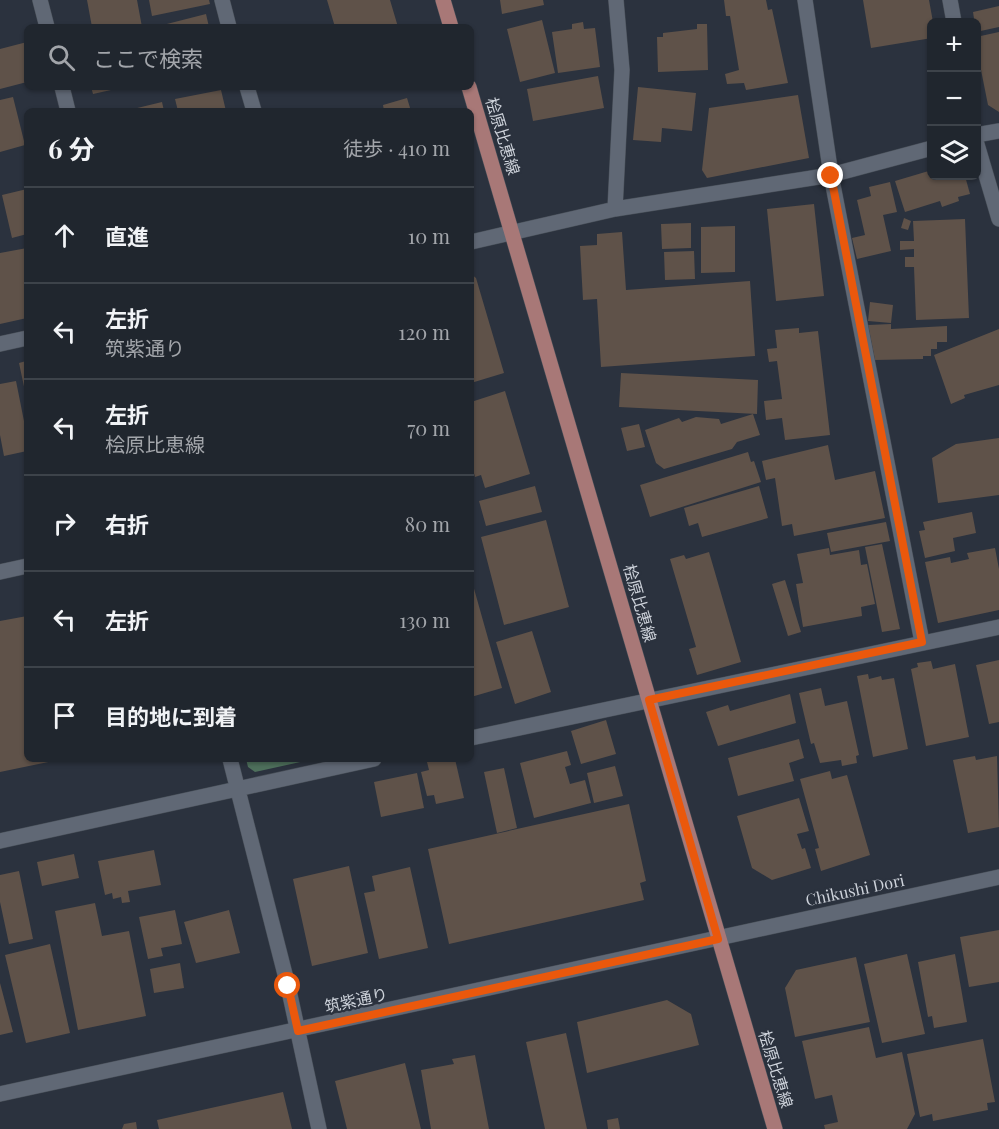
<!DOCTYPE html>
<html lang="ja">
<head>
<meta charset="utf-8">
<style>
	:root { --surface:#20262e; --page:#2d323a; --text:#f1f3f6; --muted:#a2a5aa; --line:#3d434a }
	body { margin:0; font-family:"Playfair Display","Noto Sans JP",serif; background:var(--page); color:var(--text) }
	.controls { position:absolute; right:18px; top:18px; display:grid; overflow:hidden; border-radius:9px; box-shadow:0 2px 4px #0004 }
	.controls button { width:54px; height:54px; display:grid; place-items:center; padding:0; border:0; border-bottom:2px solid var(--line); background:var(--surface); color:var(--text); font:30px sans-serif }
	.stop { position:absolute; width:18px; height:18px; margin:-14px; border:4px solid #ea580c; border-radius:50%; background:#fff }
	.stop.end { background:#ea580c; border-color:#fff; box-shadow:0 2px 6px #0008 }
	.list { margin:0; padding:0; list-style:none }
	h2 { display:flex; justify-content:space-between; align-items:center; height:78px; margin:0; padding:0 24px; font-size:26px }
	h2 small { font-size:20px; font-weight:400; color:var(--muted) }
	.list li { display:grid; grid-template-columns:39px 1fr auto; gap:18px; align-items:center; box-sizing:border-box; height:96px; padding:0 24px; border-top:2px solid var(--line) }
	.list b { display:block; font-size:22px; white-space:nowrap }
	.list p { margin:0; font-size:20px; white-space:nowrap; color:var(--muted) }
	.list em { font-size:20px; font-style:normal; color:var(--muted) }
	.icon { flex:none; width:33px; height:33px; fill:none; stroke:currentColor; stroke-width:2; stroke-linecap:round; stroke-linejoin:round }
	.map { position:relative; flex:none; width:999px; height:1129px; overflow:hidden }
	.search { position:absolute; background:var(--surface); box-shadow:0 2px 4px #0004; left:24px; top:24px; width:450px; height:66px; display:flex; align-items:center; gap:15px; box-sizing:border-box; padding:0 21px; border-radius:9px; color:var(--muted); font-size:22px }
	.panel { position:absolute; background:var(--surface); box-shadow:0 2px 4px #0004; left:24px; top:108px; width:450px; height:654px; border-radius:9px }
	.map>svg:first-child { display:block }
	.forest { fill:#4e705c }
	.building { fill:#5f5249 }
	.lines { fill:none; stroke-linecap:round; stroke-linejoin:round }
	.minor-casing { stroke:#474e57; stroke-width:16 }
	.major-casing { stroke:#474e57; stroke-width:16 }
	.minor { stroke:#606875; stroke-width:15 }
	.major { stroke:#a87877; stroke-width:15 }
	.route { stroke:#ea580c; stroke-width:8 }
	.labels { text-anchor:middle; stroke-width:4.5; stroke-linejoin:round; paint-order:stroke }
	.street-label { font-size:16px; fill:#cdd2da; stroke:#2b323e }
</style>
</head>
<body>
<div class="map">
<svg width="999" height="1129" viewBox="0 0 999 1129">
	<rect width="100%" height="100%" fill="#2b323e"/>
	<path class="forest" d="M246,759H314L255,772L248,767Z"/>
	<path class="building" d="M87,0H137L142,27H92Z
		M149,0H209L210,4L152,16Z
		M327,0H390L398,27H335Z
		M500,0H543L544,5L502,14Z
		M724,0H766L768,10L772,9L788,83L746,90L744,83L727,84L725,74L739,70L730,16H726Z
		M863,0H929L933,22L932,38L871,48Z
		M999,6V27L976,32L973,12Z
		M206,14L209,27H159V26Z
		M542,20L555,73L520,82L507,29Z
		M583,22L584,29L595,28L600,67L558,73L552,32L572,29V24Z
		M697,24H707L708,70L658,72L657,37H663V33L697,29Z
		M999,32V112L988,105L976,45V37Z
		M27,42V82L0,89V49Z
		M598,76L604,108L533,121L527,89Z
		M91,87H119L120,88L93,94Z
		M638,87L696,93L692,131L662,128L661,142L633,140Z
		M221,90L226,111H178L175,99Z
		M798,95L809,158L707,178L702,170L709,108Z
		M13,97L25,145L0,152V100Z
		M407,98L411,111H384L383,105Z
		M162,102L164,111H129V110Z
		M932,170V176H965L970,194L958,197L959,201L942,207L940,201L905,212L895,181Z
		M890,182L897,212L883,215L891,251L857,259L852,238L865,235L857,200L871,196L869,187Z
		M27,189V234L12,238L2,195Z
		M814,204L824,296L776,301L767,209Z
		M904,218L911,221L908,230L901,228Z
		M965,219L969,318L916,320L914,267H905V257H914V249L900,250V241H914L913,221Z
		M691,223V248L662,249L661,224Z
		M735,226V272L701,273V227Z
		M622,232L626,290L750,281L755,356L601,367L597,299L583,300L580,246L597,245V234Z
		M27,248V318L0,324V253Z
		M694,251L695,279L665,280L664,252Z
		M471,274L476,278L504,373L471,383Z
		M870,302L893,305L891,323L868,321Z
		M891,324V329L947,326V342H937V349H931V356H923V359L875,360L868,325Z
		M799,328V333L818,331L830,435L785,440L782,418L766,420L764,401L782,399L777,361L769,362L767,349L777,348L775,330Z
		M999,329V385L964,395L965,398L951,404L934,355Z
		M26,361L27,366L26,396L19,363Z
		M621,373L758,380L757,414L619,407Z
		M16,381L27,436V451L4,456L0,435V384Z
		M505,391L530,474L485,488L481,475L475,477L471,462V402Z
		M753,414L760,435L737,442L732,449L664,469L656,463L645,430L679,418L682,422L696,417L719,419L721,424Z
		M639,424L645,447L627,451L621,428Z
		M999,438V495L938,503L932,458L956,444Z
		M828,445L835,480L875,471L885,518L794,536L792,524L782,526L775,478L766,480L762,461Z
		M748,452L751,462L754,461L761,482L650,517L640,485Z
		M535,486L542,512L486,526L479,501Z
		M759,486L768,518L702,537L698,523L689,526L684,508Z
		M972,512L976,533L953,538L955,551L925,558L919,531L925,530L923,522Z
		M546,520L569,607L504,625L481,537Z
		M886,522L890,541L831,552L827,533Z
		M882,544L900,629L882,632L865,547Z
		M829,548L830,555L859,550L861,565L867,564L875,604L861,607L862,616L803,627L796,584L803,583L797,554Z
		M995,548L999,569V610L938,623L925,562L950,557L951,563L969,559L967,553Z
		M709,552L741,662L697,675L689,649L696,647L670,559L684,555L686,559Z
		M471,578L502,688L471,697Z
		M785,580L801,632L788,636L772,584Z
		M27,616V759L58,760L0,772V621Z
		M532,631L551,692L515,704L496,642Z
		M999,660V722L989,724L976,665Z
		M931,661L933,669L955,664L969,737L926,746L911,669L918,667L917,663Z
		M868,674L869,679L881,676L882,680L894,678L908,749L873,757L857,676Z
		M821,688L825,706L847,701L859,755L856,756L857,763L842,766L841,760L820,763L814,743L811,744L799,693Z
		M790,694L796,723L718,746L706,712L728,705L730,711Z
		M606,720L616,754L581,764L571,731Z
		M799,739L804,758L789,763L794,781L738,796L728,758Z
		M567,751L571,765L565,767L570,784L585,780L591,803L534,818L520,763Z
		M975,756L976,760L997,756L999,827L968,833L953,760Z
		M440,759H455L464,798L436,804L434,795L427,796L421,772L429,770L427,762Z
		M615,766L623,796L594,803L587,773Z
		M504,768L517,828L497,833L484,772Z
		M830,771L832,779L847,775L870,855L821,871L815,849L819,848L800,779Z
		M417,773L424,808L381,817L374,782Z
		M799,798L809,831L797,834L802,849L805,848L811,868L772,880L752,868L737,816Z
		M629,804L646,881L640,883L644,900L449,944L428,849Z
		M154,850L161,885L128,891L130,902L122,903L121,897L113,899L112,893L105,895L98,861Z
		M74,854L79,878L42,886L37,862Z
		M349,866L368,953L312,966L293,879Z
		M410,867L428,948L379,959L364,893L375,891L372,876Z
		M19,871L33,939L9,944L0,902V875Z
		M95,903L102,936L129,931L146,1016L78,1030L55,911Z
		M175,910L182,944L161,948L163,956L148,959L139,917Z
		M229,910L240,953L196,963L184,922Z
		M999,930V982L969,987L960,937Z
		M50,944L70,1033L26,1043L5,955Z
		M907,954L925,1034L882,1043L864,964Z
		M955,954L967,1022L934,1028L932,1016L928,1017L918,962Z
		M856,957L870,1022L795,1037L785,988L796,970Z
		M180,963L184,988L154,993L150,969Z
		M0,983L13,1032L0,1035Z
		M667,1000L691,1014L699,1045L587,1073L577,1022Z
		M869,1027L876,1058L902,1052L915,1114L907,1129H825L824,1125L838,1122L832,1095L815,1099L802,1041Z
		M566,1033L587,1129H545L526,1042Z
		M983,1039L995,1102L987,1103L988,1110L933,1121L932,1114L920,1117L907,1054Z
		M475,1055L489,1129H431L421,1070L454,1064L452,1059Z
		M405,1063L421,1129H347L335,1081Z
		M283,1092L292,1129H159L157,1120Z
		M618,1118L620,1129H608L607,1120Z
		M136,1122L137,1129H122L124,1124Z"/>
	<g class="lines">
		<g class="minor-casing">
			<path id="minor" d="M40,0L47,27
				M222,0L229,27
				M805,0L831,175L922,642
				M950,0L954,22
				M62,87L68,111
				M247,87L254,111
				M976,135L999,131
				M976,141L999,219
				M615,209L622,70L616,0
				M471,242L615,209L831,175L932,148
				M0,344L27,338
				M0,572L27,566
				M471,738L999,627
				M230,759L288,986L319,1129
				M0,841L374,759
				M0,1094L999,877"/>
		</g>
		<g class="major-casing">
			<path id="major" d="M443,0L451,27
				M469,87L775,1129"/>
		</g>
		<use href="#minor" class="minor"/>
		<use href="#major" class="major"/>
	</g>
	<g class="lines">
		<path class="route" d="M288,986L298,1031L718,939L649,700L922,642L831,176"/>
	</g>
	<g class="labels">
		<g class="street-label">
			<text transform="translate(503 136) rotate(73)" y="6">桧原比恵線</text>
			<text transform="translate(640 603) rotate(74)" y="6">桧原比恵線</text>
			<text transform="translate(855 890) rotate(-12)" y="6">Chikushi Dori</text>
			<text transform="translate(356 1000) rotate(-12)" y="6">筑紫通り</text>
			<text transform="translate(776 1069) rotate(73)" y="6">桧原比恵線</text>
		</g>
	</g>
</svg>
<div class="controls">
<button>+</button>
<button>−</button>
<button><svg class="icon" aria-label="layers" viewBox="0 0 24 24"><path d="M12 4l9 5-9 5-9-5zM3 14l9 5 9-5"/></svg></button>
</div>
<div class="stop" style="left:288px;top:986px"></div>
<div class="stop end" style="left:831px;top:176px"></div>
<div class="search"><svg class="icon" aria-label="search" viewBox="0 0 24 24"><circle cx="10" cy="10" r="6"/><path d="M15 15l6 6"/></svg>ここで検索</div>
<section class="panel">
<h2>6 分<small>徒歩 · 410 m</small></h2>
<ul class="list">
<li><svg class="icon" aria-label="ahead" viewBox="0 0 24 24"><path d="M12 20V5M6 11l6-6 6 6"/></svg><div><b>直進</b></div><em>10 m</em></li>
<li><svg class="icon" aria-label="left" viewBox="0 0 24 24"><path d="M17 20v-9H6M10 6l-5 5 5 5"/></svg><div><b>左折</b><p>筑紫通り</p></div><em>120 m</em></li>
<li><svg class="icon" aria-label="left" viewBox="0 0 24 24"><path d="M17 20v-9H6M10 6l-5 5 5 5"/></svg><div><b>左折</b><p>桧原比恵線</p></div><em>70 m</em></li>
<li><svg class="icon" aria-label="right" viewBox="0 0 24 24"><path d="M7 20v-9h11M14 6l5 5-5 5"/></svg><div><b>右折</b></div><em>80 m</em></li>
<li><svg class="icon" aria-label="left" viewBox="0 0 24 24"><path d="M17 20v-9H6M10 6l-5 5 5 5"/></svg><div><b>左折</b></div><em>130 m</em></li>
<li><svg class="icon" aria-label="arrive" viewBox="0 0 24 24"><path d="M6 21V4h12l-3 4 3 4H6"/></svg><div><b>目的地に到着</b></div></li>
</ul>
</section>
</div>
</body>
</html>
